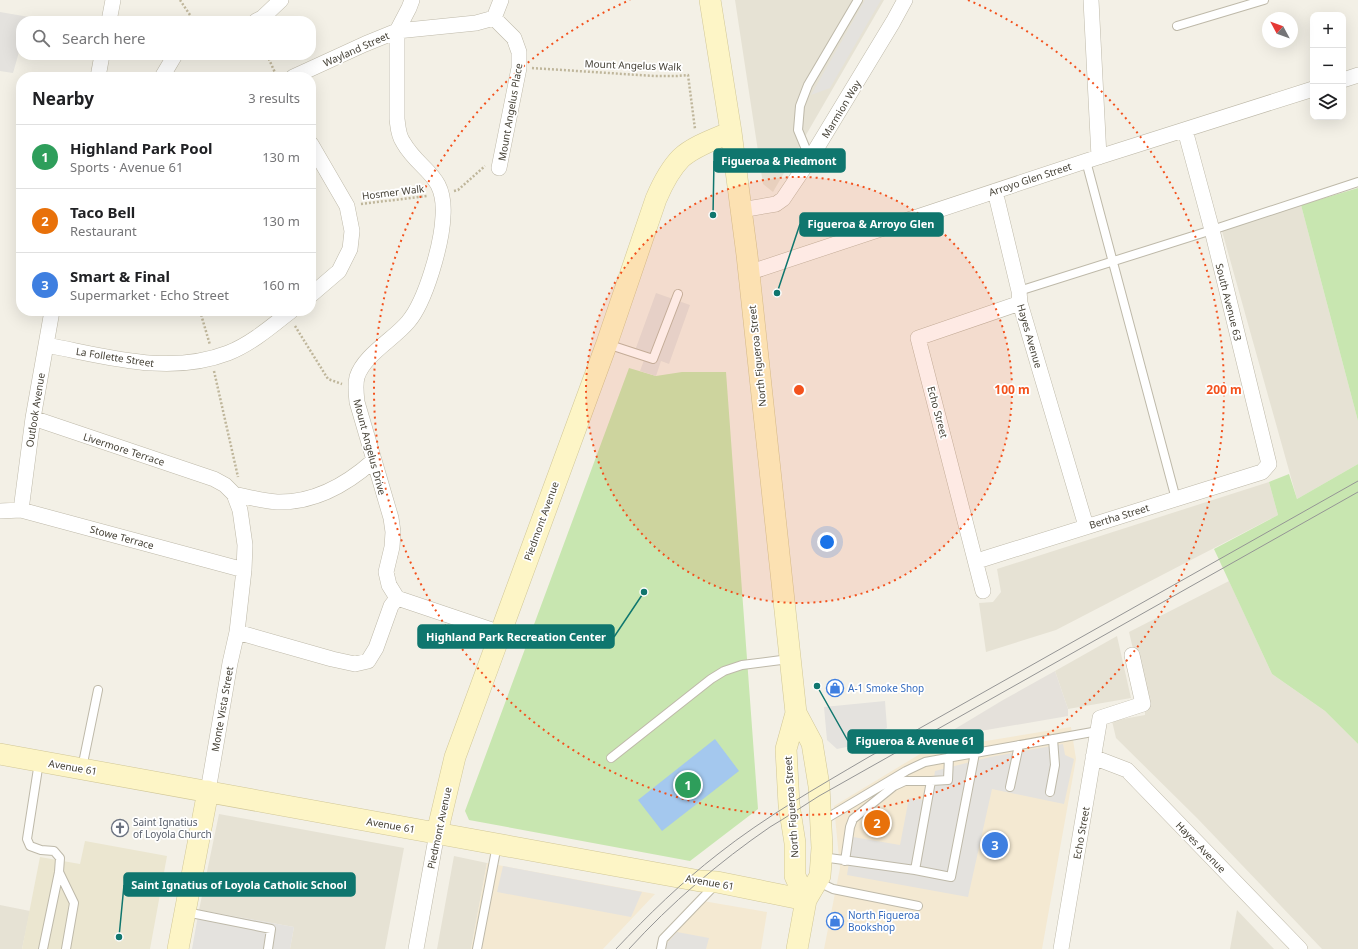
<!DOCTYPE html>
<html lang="en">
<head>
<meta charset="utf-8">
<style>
	:root { --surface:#fff; --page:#f6f6f6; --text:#202124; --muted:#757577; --line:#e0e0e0; --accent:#7c3aed }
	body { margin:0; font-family:"Noto Sans",sans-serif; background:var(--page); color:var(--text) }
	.controls { position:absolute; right:12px; top:12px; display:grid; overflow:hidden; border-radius:8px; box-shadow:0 4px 16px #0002 }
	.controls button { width:36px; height:36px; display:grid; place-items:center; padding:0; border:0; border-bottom:1px solid var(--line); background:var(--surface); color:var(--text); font:20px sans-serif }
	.compass { position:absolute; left:1262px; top:12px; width:36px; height:36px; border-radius:50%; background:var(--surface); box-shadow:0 4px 16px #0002; rotate:311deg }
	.you { position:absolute; left:827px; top:542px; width:14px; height:14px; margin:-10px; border:3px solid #fff; border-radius:50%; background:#1a73e8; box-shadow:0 0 0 6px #1a73e833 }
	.badge { display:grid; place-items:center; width:26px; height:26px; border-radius:50%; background:var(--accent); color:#fff; font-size:13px; font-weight:700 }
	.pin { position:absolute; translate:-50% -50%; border:2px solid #fff; box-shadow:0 1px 4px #0006 }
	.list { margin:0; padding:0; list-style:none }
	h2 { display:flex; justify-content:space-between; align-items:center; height:52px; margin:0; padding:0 16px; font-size:17px }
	h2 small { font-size:13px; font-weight:400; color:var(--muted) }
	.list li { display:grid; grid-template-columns:26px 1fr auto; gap:12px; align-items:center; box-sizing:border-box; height:64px; padding:0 16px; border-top:1px solid var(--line) }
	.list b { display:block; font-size:15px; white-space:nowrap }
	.list p { margin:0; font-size:13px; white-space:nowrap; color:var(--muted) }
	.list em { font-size:13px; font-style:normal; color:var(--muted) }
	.icon { flex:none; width:22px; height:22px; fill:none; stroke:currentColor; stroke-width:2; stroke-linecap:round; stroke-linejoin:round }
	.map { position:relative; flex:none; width:1358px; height:949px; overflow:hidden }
	.search { position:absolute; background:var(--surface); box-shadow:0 4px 16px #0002; left:16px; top:16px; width:300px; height:44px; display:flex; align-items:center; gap:10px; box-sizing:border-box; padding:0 14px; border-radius:16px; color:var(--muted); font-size:15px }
	.panel { position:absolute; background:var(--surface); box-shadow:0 4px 16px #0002; left:16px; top:72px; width:300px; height:244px; border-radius:16px }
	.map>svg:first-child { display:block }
	.residential { fill:#e6e2d4 }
	.commercial { fill:#f4e9d2 }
	.industrial { fill:#e5e1db }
	.education { fill:#ebe6d0 }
	.green { fill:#c8e6b0 }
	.parking { fill:#e4e2de }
	.water { fill:#a4c8ee }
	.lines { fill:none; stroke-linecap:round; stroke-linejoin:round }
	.lane-casing { stroke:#beb9a9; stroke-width:10 }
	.street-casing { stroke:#beb9a9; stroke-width:16 }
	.secondary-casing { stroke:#d1c797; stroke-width:22 }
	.path { stroke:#bfb69b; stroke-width:2.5; stroke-dasharray:2 2; stroke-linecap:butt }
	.lane { stroke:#fff; stroke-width:8 }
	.street { stroke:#fff; stroke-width:15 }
	.secondary { stroke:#fdf5c6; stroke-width:21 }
	.tram { stroke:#959595; stroke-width:1 }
	.ring { fill:none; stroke:#f3521d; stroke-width:2; stroke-dasharray:2 4 }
	.labels { text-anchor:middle; stroke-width:3.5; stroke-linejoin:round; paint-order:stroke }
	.street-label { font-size:10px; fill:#454136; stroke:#fff }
	.shop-label { font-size:10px; fill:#366cbe; stroke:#fff; text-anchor:start }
	.worship-label { font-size:10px; fill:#5b616d; stroke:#fff; text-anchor:start }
	.centre { fill:#f3521d; stroke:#fff; stroke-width:2 }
	.ring-label { font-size:12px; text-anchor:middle; font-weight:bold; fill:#f3521d; stroke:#fff; stroke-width:3.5; stroke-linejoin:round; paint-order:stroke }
	.leader { fill:none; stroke:#0f766e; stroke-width:1.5 }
	.callout-dot { fill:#0f766e; stroke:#fff; stroke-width:1.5 }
	.callout { fill:#0f766e; stroke:#0f766e; stroke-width:1.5 }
	.callout-label { font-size:11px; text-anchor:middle; font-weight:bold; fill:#fff }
</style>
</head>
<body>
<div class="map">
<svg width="1358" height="949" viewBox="0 0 1358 949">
	<rect width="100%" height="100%" fill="#f3f0e6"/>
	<path class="residential" d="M735,0H884L773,192L763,184Z
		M1301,205L1358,421V464L1297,499L1222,231Z
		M1269,482L1278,515L1056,630L986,652L979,603L993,602L1001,592L997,569Z
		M1229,581L1272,674L1325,711L1358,744V949H1322L1197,818L1116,738L1112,721L1145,715V700L1129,632Z
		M1117,636L1131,698L1068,709L1055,671Z
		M219,814L404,848L385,949H290L294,927L199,910Z
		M454,856L487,863L471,949H437Z
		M0,905L30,911L22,949H0Z
		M1237,910L1274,949H1230Z"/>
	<path class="commercial" d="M1071,727L1076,759L1042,949H824L840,868L834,806L925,751Z
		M487,863L655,894L603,949H471Z
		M703,901L767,912L761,949H663L664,942Z"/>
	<path class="industrial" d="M1055,671L1068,709V716L940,738L1003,700Z"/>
	<path class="education" d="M85,841L167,856L150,949H22L40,857L80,864Z"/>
	<path class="green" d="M1358,188V421L1301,205Z
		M629,368L656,376L682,372H726L758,809L690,861L469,820L465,811Z
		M1358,464V744L1325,711L1272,674L1214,549L1278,515L1269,482L1289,474L1297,499Z"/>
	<path class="parking" d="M865,0H881L830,88L811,95Z
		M0,12L29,17L28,21H21V45L13,73L0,71Z
		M656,293L690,305L669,364L661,361L656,376L640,371L644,360L633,356Z
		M885,701L887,728L861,744L837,749L827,740L824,707Z
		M1063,744L1065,755L1074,759L1064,804L992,789L968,897L847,875L853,837L900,845L909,798L931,801L935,771L990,757Z
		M503,866L642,892L631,917L497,892Z
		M199,910L294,927L290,949H192Z
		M677,932L709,938L706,949H665L666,944Z"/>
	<path class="water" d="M715,739L739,771L662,831L638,800Z"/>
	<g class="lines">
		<g class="lane-casing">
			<path id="lane" d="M1177,26L1264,0
				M810,159L798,130L800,106L808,85L858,0
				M1086,161L1176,499
				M1019,291L1212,230L1358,182
				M607,344L653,359L678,294
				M611,758L711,679L724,671L742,665L789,659
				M39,762L27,839L30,846L41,850L54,851L60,858L59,872L43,949
				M82,768L98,690
				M1010,787L1019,745
				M1050,792L1055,765L1053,739
				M822,821L906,771L925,762L1098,731
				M822,857L915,870L931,781L948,780L949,757
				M845,861L850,827L853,819L894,786L905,781H931
				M915,870L951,877L975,753
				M59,872L74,903L66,949
				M818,882L833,889L918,906
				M186,912L271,929L268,949
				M477,949L497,845
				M661,949L663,939L715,885"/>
		</g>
		<g class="street-casing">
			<path id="street" d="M1091,0L1099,157
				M494,18L514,38L519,52V68L499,168
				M109,21L113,0
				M256,21L262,18L281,0
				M98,77L102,55
				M162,77L175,55
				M293,77L365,44L397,31L409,8L412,0
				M1343,80L1358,75
				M311,144L347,206L352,231L350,249L339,271L311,295
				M995,191L1019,291L1020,303L1086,526
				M741,210L776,204L783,199L810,159L893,22L905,0
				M748,273L1086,161L1313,89
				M46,345C106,356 168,376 228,353C251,344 272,326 291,311
				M33,418L214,479L225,485L234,494L240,510L245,545L244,570L237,632L230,663L208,791
				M234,494C248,497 262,501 277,502C314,503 346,485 373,461
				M21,510L33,418L52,311
				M0,511L21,510L244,570
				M977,561L1262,472L1269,464L1212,230L1185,130
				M983,591L918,338L1020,303
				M397,598L501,633
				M237,632L332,659L355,664L368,661L376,648L391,606L397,598L389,585L386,572L392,547L393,532L391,518L357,402C356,393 355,385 357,377C364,355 394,339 408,322C426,301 442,243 443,216C446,173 420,172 403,142C398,135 398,126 397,119V31L476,23L494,18L501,0
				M1093,757L1127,770L1300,949
				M416,949L437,833
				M1061,949L1100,718L1143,704L1132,655"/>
		</g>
		<g class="secondary-casing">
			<path id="secondary" d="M710,0L731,132L747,255L796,713L812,743L819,786L822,848L820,876L806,900L797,949
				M796,713L786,749L789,805L795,843V876L806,900
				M0,754L700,881L717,882L806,900
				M437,833L455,757L607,343L656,199C662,185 670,169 681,158C694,146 715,139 731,132
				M178,949L208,791"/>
		</g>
		<path class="path" d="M180,0L194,21
			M267,55L277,77
			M532,68L654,76H677L688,75L695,129
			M454,191L458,190L485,166
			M361,204L427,196
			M200,311L210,345
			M295,326L328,379L342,384
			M214,371L238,477"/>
		<use href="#lane" class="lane"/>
		<use href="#street" class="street"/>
		<use href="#secondary" class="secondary"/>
		<path class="tram" d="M616,949C648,915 682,882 718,854C765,817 816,788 867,758L1358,481
			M629,949C671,903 719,862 770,827C787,817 803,806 819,796L1358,492"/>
	</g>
	<circle cx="799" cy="390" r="213" fill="#f3521d" fill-opacity=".12"/>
	<g class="ring">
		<circle cx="799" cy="390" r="213"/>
		<path d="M968 0A425 425 0 1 1 630 0"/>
	</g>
	<defs>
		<g id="shop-ring" transform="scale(0.9)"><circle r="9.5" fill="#fff" stroke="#3f7fe0" stroke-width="1.5"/><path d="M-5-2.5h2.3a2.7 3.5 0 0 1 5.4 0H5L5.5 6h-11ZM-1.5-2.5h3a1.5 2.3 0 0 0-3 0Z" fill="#3f7fe0"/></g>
		<g id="church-ring" transform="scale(0.9)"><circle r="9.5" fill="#fff" stroke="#6b7280" stroke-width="1.5"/><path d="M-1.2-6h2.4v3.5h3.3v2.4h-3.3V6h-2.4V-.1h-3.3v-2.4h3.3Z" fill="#6b7280"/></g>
	</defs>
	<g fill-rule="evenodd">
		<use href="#shop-ring" x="835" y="688"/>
		<use href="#church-ring" x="120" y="828"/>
		<use href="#shop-ring" x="835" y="921"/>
	</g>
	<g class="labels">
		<g class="street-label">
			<text transform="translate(356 49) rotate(-24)" y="4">Wayland Street</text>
			<text transform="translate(633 65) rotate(2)" y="4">Mount Angelus Walk</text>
			<text transform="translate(841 109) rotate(-59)" y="4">Marmion Way</text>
			<text transform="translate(510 112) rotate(-80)" y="4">Mount Angelus Place</text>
			<text transform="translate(1030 179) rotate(-18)" y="4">Arroyo Glen Street</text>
			<text transform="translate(393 192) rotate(-7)" y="4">Hosmer Walk</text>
			<text transform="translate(1229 302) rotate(76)" y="4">South Avenue 63</text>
			<text transform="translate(1030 336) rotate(74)" y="4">Hayes Avenue</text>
			<text transform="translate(757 356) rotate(-96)" y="4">North Figueroa Street</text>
			<text transform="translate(115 357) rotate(9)" y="4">La Follette Street</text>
			<text transform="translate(35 410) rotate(-81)" y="4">Outlook Avenue</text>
			<text transform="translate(938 412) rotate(75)" y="4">Echo Street</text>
			<text transform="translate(370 447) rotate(75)" y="4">Mount Angelus Drive</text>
			<text transform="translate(124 449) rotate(18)" y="4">Livermore Terrace</text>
			<text transform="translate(1119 516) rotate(-17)" y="4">Bertha Street</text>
			<text transform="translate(541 521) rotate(-70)" y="4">Piedmont Avenue</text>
			<text transform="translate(122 537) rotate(15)" y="4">Stowe Terrace</text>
			<text transform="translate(222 709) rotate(-80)" y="4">Monte Vista Street</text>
			<text transform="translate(73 767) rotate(10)" y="4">Avenue 61</text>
			<text transform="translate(791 807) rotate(-94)" y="4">North Figueroa Street</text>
			<text transform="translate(391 825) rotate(10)" y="4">Avenue 61</text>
			<text transform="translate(439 828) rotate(-78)" y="4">Piedmont Avenue</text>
			<text transform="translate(1081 833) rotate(-80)" y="4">Echo Street</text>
			<text transform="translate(1201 847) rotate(46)" y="4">Hayes Avenue</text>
			<text transform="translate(710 882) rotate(10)" y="4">Avenue 61</text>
		</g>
		<g class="shop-label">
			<text x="848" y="692">A-1 Smoke Shop</text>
			<text x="848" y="919">North Figueroa<tspan x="848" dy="12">Bookshop</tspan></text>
		</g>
		<g class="worship-label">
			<text x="133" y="826">Saint Ignatius<tspan x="133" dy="12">of Loyola Church</tspan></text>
		</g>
	</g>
	<circle cx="799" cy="390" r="6" class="centre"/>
	<g class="ring-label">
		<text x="1012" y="394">100 m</text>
		<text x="1224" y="394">200 m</text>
	</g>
	<path class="leader" d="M713 215L714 161M777 293L800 224M644 592L614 637M817 686L848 741M119 937L124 885"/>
	<g class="callout-dot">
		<circle cx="713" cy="215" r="4"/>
		<circle cx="777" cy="293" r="4"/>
		<circle cx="644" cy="592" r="4"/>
		<circle cx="817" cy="686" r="4"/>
		<circle cx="119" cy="937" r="4"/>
	</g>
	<g class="callout">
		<rect x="714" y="149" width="131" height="23" rx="4"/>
		<rect x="800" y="213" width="143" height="23" rx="4"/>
		<rect x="418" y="625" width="196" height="23" rx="4"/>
		<rect x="848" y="730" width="135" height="23" rx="4"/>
		<rect x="124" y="873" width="231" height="23" rx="4"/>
	</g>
	<g class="callout-label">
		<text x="779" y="165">Figueroa &amp; Piedmont</text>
		<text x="871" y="228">Figueroa &amp; Arroyo Glen</text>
		<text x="516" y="641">Highland Park Recreation Center</text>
		<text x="915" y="745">Figueroa &amp; Avenue 61</text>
		<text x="239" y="889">Saint Ignatius of Loyola Catholic School</text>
	</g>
</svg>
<div class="controls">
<button>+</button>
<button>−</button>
<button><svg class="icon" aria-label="layers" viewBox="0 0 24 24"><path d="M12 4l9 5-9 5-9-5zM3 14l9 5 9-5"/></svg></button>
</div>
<svg class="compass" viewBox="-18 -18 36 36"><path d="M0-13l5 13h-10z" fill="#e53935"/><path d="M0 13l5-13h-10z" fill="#757577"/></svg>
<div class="you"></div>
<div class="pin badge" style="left:688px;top:785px;background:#2e9e5b">1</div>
<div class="pin badge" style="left:877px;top:823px;background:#e8710a">2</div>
<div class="pin badge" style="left:995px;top:845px;background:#3f7fe0">3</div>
<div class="search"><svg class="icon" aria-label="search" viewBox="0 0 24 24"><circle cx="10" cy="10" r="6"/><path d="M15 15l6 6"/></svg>Search here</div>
<section class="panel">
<h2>Nearby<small>3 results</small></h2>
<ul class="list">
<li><span class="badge" style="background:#2e9e5b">1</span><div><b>Highland Park Pool</b><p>Sports · Avenue 61</p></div><em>130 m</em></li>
<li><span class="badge" style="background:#e8710a">2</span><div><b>Taco Bell</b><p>Restaurant</p></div><em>130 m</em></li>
<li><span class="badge" style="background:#3f7fe0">3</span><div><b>Smart &amp; Final</b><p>Supermarket · Echo Street</p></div><em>160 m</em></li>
</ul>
</section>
</div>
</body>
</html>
